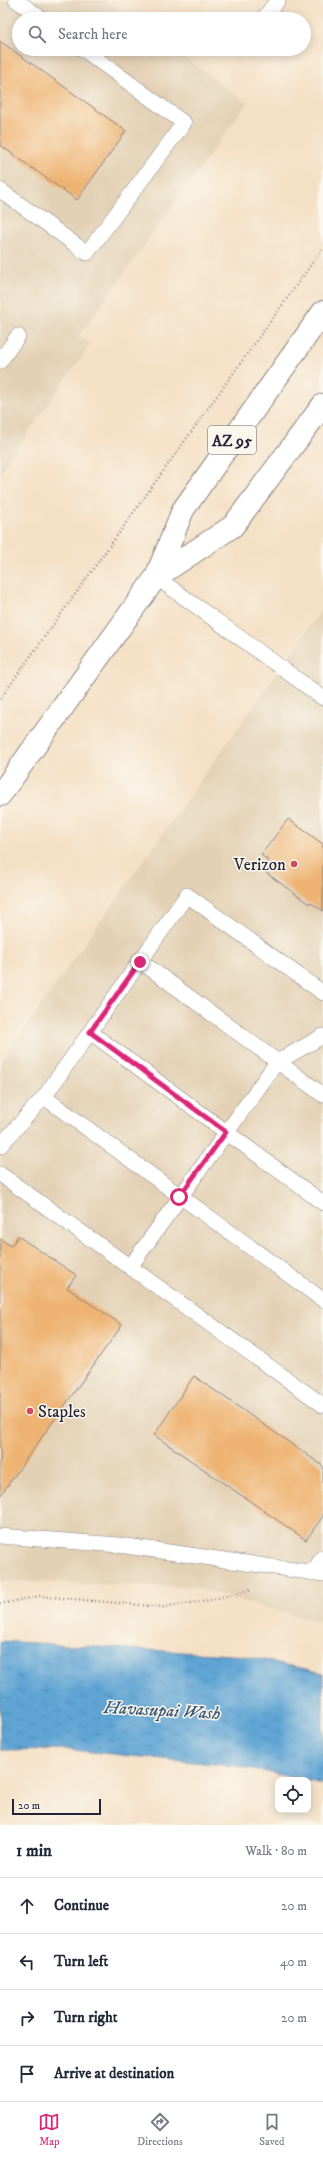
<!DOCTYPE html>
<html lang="en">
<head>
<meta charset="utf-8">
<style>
	:root { --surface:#fff; --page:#f6f6f7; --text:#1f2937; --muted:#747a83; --line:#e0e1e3; --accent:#db2777 }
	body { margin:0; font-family:"IM FELL DW Pica",serif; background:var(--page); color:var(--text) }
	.controls { position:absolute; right:12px; bottom:12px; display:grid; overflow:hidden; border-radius:8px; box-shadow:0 2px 10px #0003 }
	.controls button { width:36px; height:36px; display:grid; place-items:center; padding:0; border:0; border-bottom:1px solid var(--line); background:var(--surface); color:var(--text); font:20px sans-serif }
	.scale { position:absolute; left:12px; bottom:10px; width:89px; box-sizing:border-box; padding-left:4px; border:2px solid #22223b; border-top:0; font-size:11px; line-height:14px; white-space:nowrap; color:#22223b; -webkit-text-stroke:3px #fbf7ec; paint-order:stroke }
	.stop { position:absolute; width:12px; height:12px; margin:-9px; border:3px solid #db2777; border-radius:50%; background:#fff }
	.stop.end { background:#db2777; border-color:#fff; box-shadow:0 1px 4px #0008 }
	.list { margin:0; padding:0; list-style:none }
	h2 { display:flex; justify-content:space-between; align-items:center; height:52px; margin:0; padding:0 16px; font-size:17px }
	h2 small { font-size:13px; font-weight:400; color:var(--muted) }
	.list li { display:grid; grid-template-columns:26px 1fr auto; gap:12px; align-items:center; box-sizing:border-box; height:56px; padding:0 16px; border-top:1px solid var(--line) }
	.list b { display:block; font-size:15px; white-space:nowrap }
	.list em { font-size:13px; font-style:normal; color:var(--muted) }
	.icon { flex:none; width:22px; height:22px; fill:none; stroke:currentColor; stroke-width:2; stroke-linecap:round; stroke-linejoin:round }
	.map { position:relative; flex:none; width:323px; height:1825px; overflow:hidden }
	.search { position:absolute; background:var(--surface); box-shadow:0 2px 10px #0003; left:12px; right:12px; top:12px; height:44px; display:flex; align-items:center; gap:10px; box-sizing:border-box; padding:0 14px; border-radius:22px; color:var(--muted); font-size:15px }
	.sheet { height:276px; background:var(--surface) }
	nav { display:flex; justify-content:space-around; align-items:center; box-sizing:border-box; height:56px; border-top:1px solid var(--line); background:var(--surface); font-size:11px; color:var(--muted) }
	nav a { display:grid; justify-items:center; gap:2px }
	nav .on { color:var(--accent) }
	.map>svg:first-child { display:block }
	.built { fill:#e3d1b5 }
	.water { fill:url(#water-ripples); stroke:#406388 }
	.building { fill:#eeb372 }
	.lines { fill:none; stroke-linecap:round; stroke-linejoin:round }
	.lane-casing { stroke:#8b8180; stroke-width:16 }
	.highway-casing { stroke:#8b8180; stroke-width:24 }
	.path { stroke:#8b8180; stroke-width:2.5; stroke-dasharray:1 3; stroke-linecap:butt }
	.lane { stroke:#fff; stroke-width:15 }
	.highway { stroke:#fff; stroke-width:22 }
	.route { stroke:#db2777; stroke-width:5 }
	.poi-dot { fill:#d1495b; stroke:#fbf7ec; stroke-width:1.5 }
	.labels { text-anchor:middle; stroke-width:3; stroke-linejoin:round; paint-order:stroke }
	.shield { fill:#fbf7ec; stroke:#636270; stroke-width:1 }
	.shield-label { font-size:16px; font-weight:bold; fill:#22223b }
	.poi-label { font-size:17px; fill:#22223b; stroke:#fbf7ec; text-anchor:end }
	.water-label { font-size:18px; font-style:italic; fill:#3a5678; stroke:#fbf7ec }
</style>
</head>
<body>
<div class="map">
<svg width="323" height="1825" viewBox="0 0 323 1825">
	<defs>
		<pattern id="water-ripples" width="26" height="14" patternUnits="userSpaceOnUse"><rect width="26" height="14" fill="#5fa4d4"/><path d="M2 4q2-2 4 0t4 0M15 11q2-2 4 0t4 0" fill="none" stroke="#4e85ad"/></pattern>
	</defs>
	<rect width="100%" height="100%" fill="#fbf7ec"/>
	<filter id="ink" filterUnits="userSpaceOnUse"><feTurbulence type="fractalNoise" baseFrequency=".025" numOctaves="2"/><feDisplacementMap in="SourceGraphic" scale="8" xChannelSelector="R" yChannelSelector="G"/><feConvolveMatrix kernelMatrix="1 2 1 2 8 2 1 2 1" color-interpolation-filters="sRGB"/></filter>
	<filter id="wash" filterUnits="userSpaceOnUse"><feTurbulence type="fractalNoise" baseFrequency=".012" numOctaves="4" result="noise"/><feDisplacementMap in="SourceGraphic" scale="16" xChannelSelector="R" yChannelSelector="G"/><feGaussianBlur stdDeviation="0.9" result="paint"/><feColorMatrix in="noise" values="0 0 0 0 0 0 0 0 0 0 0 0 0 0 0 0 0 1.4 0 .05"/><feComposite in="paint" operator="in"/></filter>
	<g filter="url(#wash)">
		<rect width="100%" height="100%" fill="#f4e0c5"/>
		<path class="built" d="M0,0H105L131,19H19V49H173L247,103L79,336L91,344L0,472Z
			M323,608V1623L191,1587L0,1581V1063Z"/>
		<path class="water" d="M0,1641L246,1656L323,1673V1784L244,1767L62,1749L0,1750Z"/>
		<g id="blocks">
			<path class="building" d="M0,41L126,131L77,200L0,145Z
				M288,819L323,844V911L310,902L309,904L261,869L268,860L261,855Z
				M18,1236L76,1275L67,1288L122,1325L0,1496V1239L11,1246Z
				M194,1376L323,1466V1516L306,1540L154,1435Z"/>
		</g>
	</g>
	<g filter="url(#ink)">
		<use href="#blocks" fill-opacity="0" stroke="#8b8180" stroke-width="1"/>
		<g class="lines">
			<g class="lane-casing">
				<path id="lane" d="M16,0L42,19
					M169,19H170
					M263,19L278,0
					M0,190L87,253L184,123L83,49
					M0,361L18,336
					M156,577L323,698
					M140,961L323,1095
					M90,1032L323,1203
					M44,1097L323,1300
					M0,1146L44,1097L187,895L323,993
					M0,1174L323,1405
					M130,1267L277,1062L323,1036
					M0,1536L119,1545L323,1574
					M312,1573L323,1557"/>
			</g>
			<g class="highway-casing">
				<path id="highway" d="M156,577L233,526L323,405
					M0,795L156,577L183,510L323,312"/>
			</g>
			<path class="path" d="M0,699L323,248
				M0,1604L40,1596L163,1607L210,1600L252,1589"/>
			<use href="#lane" class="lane"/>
			<use href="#highway" class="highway"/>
		</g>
	</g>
	<g class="lines" filter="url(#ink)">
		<path class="route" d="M140,962L90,1032L226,1132L179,1197"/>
	</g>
	<g class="poi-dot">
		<circle cx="294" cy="864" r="4"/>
		<circle cx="30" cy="1411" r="4"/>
	</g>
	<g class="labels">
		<rect class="shield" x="208" y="426" width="48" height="28" rx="3"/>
		<g class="shield-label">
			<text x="232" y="446">AZ 95</text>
		</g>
		<g class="poi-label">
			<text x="286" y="870">Verizon</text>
			<text x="38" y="1417" text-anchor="start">Staples</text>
		</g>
		<g class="water-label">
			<text transform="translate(162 1710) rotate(3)" y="6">Havasupai Wash</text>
		</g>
	</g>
</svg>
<div class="controls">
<button><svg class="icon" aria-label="locate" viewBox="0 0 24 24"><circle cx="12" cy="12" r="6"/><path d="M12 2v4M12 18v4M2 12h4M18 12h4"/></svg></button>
</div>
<div class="scale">20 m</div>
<div class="stop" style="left:179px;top:1197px"></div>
<div class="stop end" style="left:140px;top:962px"></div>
<div class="search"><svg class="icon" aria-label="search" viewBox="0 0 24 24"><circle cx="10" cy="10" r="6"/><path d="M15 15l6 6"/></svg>Search here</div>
</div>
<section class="sheet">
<h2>1 min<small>Walk · 80 m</small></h2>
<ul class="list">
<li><svg class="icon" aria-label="ahead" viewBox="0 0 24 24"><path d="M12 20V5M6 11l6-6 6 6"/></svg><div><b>Continue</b></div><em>20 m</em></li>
<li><svg class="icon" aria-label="left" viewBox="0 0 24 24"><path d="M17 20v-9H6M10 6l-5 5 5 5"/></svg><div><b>Turn left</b></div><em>40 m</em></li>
<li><svg class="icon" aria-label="right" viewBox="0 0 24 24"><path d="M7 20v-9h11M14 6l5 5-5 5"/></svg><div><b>Turn right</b></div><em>20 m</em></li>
<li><svg class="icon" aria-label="arrive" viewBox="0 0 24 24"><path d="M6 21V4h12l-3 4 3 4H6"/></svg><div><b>Arrive at destination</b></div></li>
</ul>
</section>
<nav>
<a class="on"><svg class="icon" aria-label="map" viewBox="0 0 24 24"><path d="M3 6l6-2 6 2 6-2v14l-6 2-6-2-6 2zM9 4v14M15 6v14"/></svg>Map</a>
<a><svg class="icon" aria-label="directions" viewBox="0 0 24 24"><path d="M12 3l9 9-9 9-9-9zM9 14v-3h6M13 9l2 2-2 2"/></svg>Directions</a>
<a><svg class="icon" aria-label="saved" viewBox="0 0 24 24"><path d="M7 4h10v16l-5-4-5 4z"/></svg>Saved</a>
</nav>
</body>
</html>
